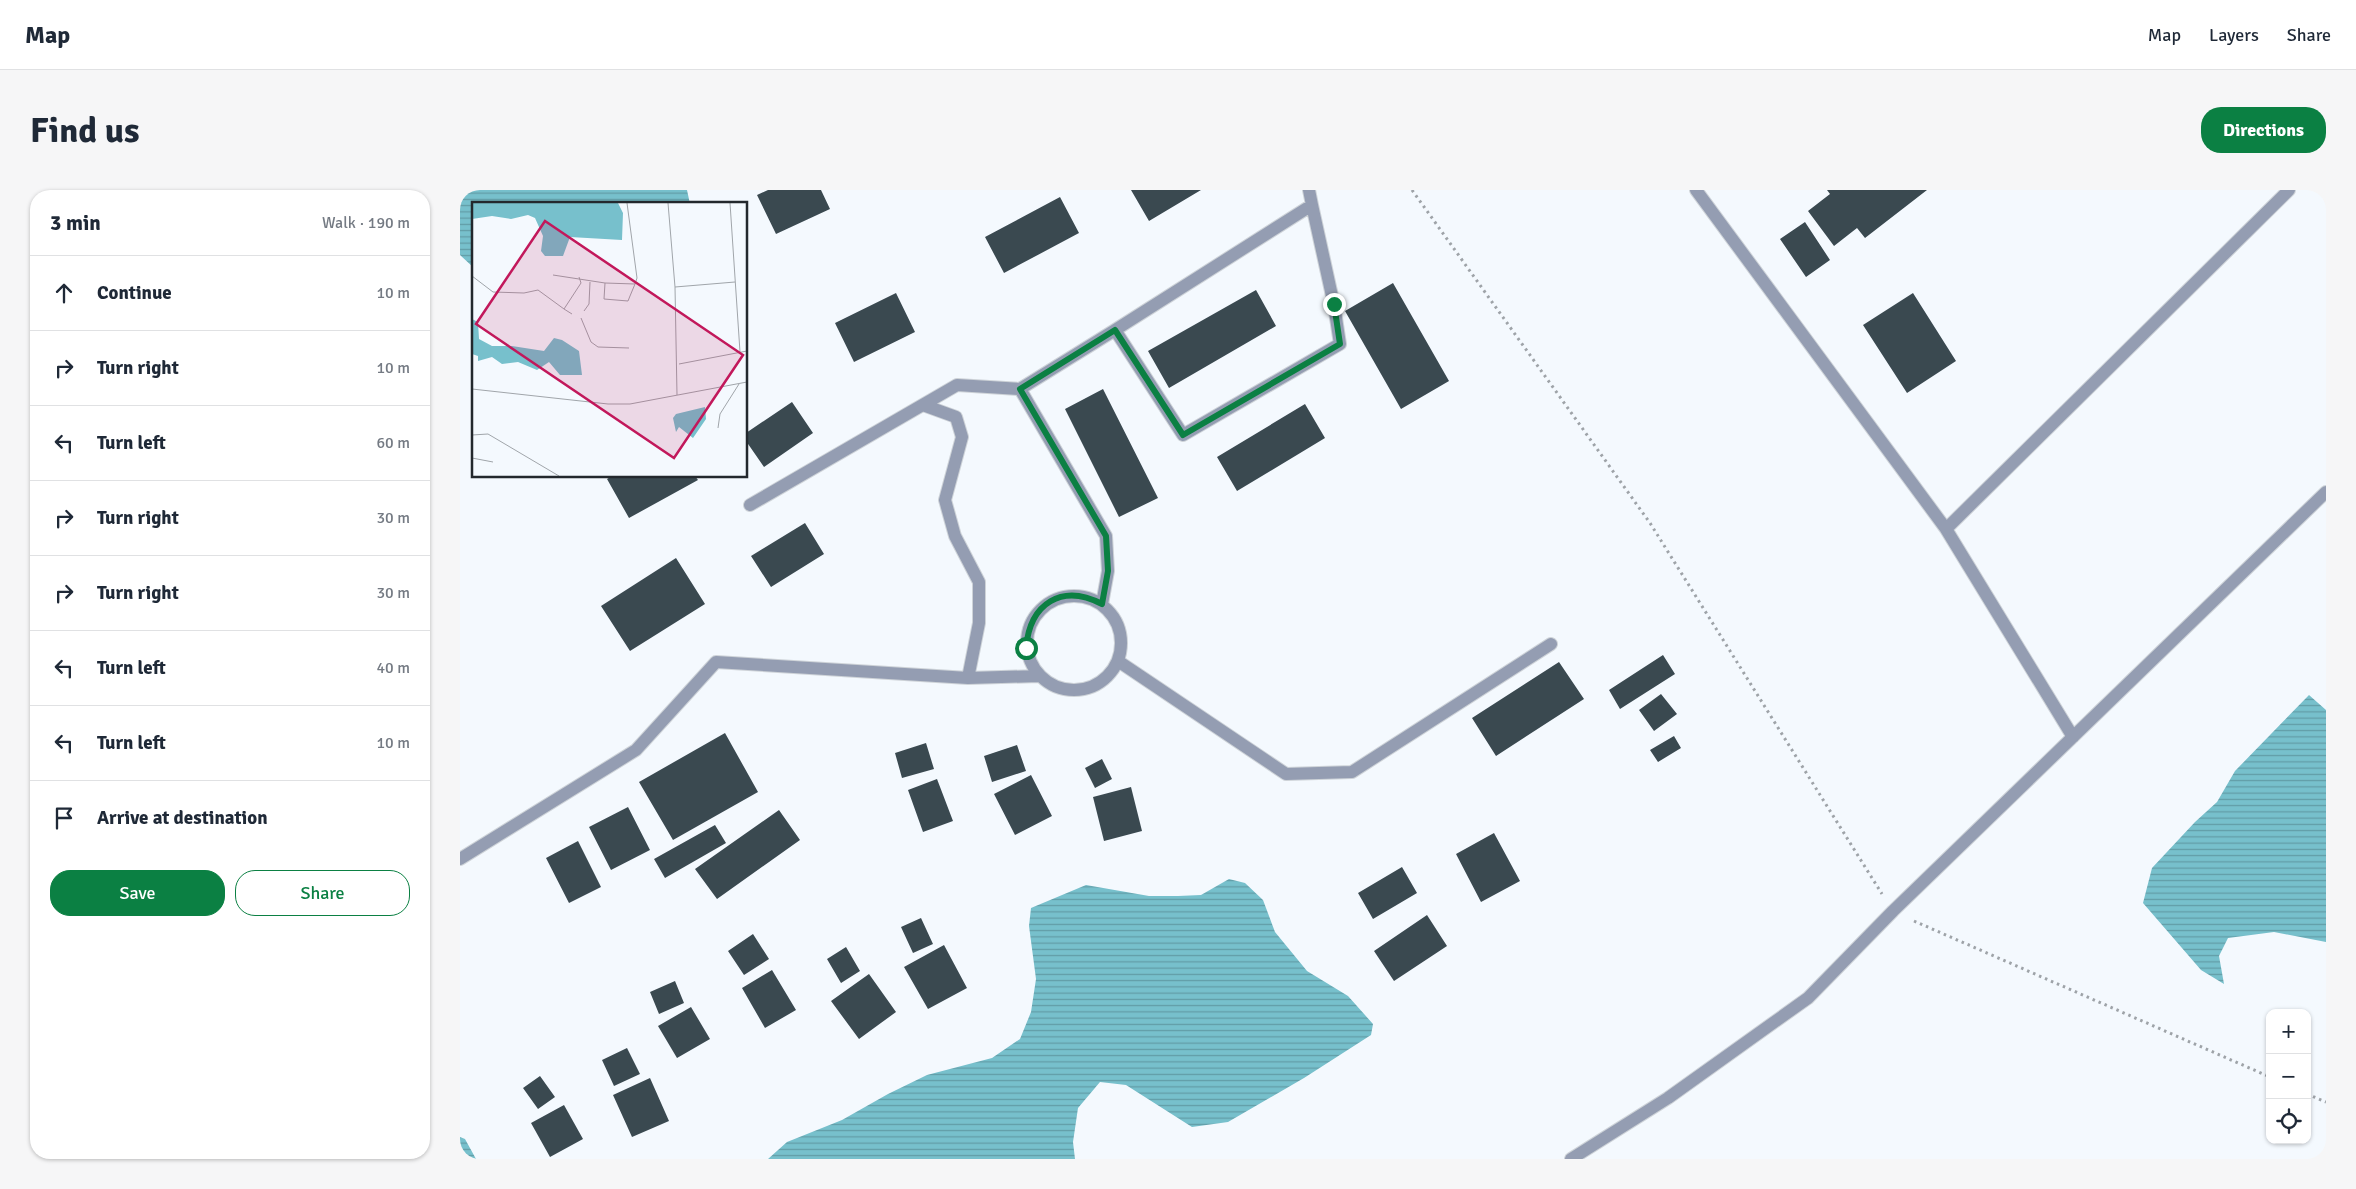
<!DOCTYPE html>
<html lang="en">
<head>
<meta charset="utf-8">
<style>
	:root { --surface:#fff; --page:#f6f6f7; --text:#1f2937; --muted:#747a83; --line:#e0e1e3; --accent:#0b8043 }
	body { margin:0; font-family:Signika,sans-serif; background:var(--page); color:var(--text) }
	.controls { position:absolute; right:15px; bottom:15px; display:grid; overflow:hidden; border-radius:10px; box-shadow:0 1px 4px #0004 }
	.controls button { width:45px; height:45px; display:grid; place-items:center; padding:0; border:0; border-bottom:1px solid var(--line); background:var(--surface); color:var(--text); font:25px sans-serif }
	.stop { position:absolute; width:15px; height:15px; margin:-11px; border:4px solid #0b8043; border-radius:50%; background:#fff }
	.stop.end { background:#0b8043; border-color:#fff; box-shadow:0 1px 5px #0008 }
	.list { margin:0; padding:0; list-style:none }
	h2 { display:flex; justify-content:space-between; align-items:center; height:65px; margin:0; padding:0 20px; font-size:21px }
	h2 small { font-size:16px; font-weight:400; color:var(--muted) }
	.list li { display:grid; grid-template-columns:32px 1fr auto; gap:15px; align-items:center; box-sizing:border-box; height:75px; padding:0 20px; border-top:1px solid var(--line) }
	.list b { display:block; font-size:19px; white-space:nowrap }
	.list em { font-size:16px; font-style:normal; color:var(--muted) }
	.actions { display:flex; gap:10px; padding:15px 20px }
	.actions a { flex:1; padding:11px 0; border:1px solid var(--accent); border-radius:20px; text-align:center; font-size:18px; color:var(--accent) }
	.actions .main { background:var(--accent); color:#fff }
	.icon { flex:none; width:28px; height:28px; fill:none; stroke:currentColor; stroke-width:2; stroke-linecap:round; stroke-linejoin:round }
	.map { position:relative; flex:none; width:1866px; height:969px; overflow:hidden; border-radius:20px }
	header { display:flex; align-items:center; gap:30px; box-sizing:border-box; height:70px; padding:0 25px; background:var(--surface); border-bottom:1px solid var(--line) }
	header strong { font-size:24px }
	nav { display:flex; gap:28px; margin-inline-start:auto; font-size:18px }
	.intro { display:flex; align-items:center; justify-content:space-between; box-sizing:border-box; height:120px; padding:0 30px }
	h1 { margin:0; font-size:35px }
	.button { padding:12px 22px; border-radius:20px; background:var(--accent); color:#fff; font-size:18px; font-weight:700 }
	main { display:flex; gap:30px; padding:0 30px }
	aside { flex:1; background:var(--surface); border-radius:20px; box-shadow:0 1px 4px #0004 }
	.map>svg:first-child { display:block }
	.water { fill:url(#water-rules) }
	.building { fill:#3a4950 }
	.lines { fill:none; stroke-linecap:round; stroke-linejoin:round }
	.minor-casing { stroke:#ced3d8; stroke-width:14 }
	.path { stroke:#9ea3a8; stroke-width:3; stroke-dasharray:2.5 4; stroke-linecap:butt }
	.minor { stroke:#949db2; stroke-width:12 }
	.route { stroke:#0b8043; stroke-width:6 }
	.inset-road { fill:none; stroke:#a0a5aa; stroke-width:1 }
	.view { fill:#c2185b; fill-opacity:0.15; stroke:#c2185b; stroke-width:2.5 }
	.inset-edge { fill:none; stroke:#23282d; stroke-width:2.5 }
</style>
</head>
<body>
<header>
<strong>Map</strong>
<nav><a>Map</a><a>Layers</a><a>Share</a></nav>
</header>
<div class="intro"><h1>Find us</h1><a class="button">Directions</a></div>
<main>
<aside>
<h2>3 min<small>Walk · 190 m</small></h2>
<ul class="list">
<li><svg class="icon" aria-label="ahead" viewBox="0 0 24 24"><path d="M12 20V5M6 11l6-6 6 6"/></svg><div><b>Continue</b></div><em>10 m</em></li>
<li><svg class="icon" aria-label="right" viewBox="0 0 24 24"><path d="M7 20v-9h11M14 6l5 5-5 5"/></svg><div><b>Turn right</b></div><em>10 m</em></li>
<li><svg class="icon" aria-label="left" viewBox="0 0 24 24"><path d="M17 20v-9H6M10 6l-5 5 5 5"/></svg><div><b>Turn left</b></div><em>60 m</em></li>
<li><svg class="icon" aria-label="right" viewBox="0 0 24 24"><path d="M7 20v-9h11M14 6l5 5-5 5"/></svg><div><b>Turn right</b></div><em>30 m</em></li>
<li><svg class="icon" aria-label="right" viewBox="0 0 24 24"><path d="M7 20v-9h11M14 6l5 5-5 5"/></svg><div><b>Turn right</b></div><em>30 m</em></li>
<li><svg class="icon" aria-label="left" viewBox="0 0 24 24"><path d="M17 20v-9H6M10 6l-5 5 5 5"/></svg><div><b>Turn left</b></div><em>40 m</em></li>
<li><svg class="icon" aria-label="left" viewBox="0 0 24 24"><path d="M17 20v-9H6M10 6l-5 5 5 5"/></svg><div><b>Turn left</b></div><em>10 m</em></li>
<li><svg class="icon" aria-label="arrive" viewBox="0 0 24 24"><path d="M6 21V4h12l-3 4 3 4H6"/></svg><div><b>Arrive at destination</b></div></li>
</ul>
<div class="actions"><a class="main">Save</a><a>Share</a></div>
</aside>
<div class="map">
<svg width="1866" height="969" viewBox="0 0 1866 969">
	<defs>
		<pattern id="water-rules" width="6" height="5" patternUnits="userSpaceOnUse" patternTransform="scale(1.25)"><rect width="6" height="5" fill="#77c0cc"/><path d="M0 2.5h6" fill="none" stroke="#619ca6"/></pattern>
	</defs>
	<rect width="100%" height="100%" fill="#f4f9fe"/>
	<path class="water" d="M0,0H227L230,14H14V78L0,65Z
		M1849,505L1866,520V752L1814,742L1768,748L1759,766L1764,794L1741,780L1683,713L1692,678L1735,632L1757,612L1775,581Z
		M769,689L785,693L803,710L815,742L847,781L888,806L913,834L911,845L844,888L768,932L732,937L666,895L640,892L618,918L613,952L615,969H308L327,952L382,930L428,904L467,885L532,868L560,849L571,822L576,789L569,736L571,718L626,695L689,706H718L741,705Z
		M0,947L5,949L16,969H0Z"/>
	<path class="building" d="M308,0H361L370,19L316,44L297,5Z
		M671,0H741L689,31Z
		M1367,0H1467L1405,48L1397,38L1374,56L1348,21L1370,4Z
		M600,7L619,43L544,83L525,47Z
		M1345,32L1370,70L1346,87L1320,49Z
		M933,93L989,191L941,219L885,121Z
		M796,100L816,136L709,198L688,161Z
		M436,103L455,142L394,172L375,133Z
		M1453,103L1496,171L1447,203L1403,135Z
		M643,199L698,308L659,327L605,219Z
		M332,212L353,243L304,277L286,251V243Z
		M845,214L865,248L777,301L757,267Z
		M152,286H235L238,290L169,328L147,289Z
		M345,333L364,364L311,397L291,366Z
		M216,368L245,414L170,461L141,416Z
		M1203,465L1215,484L1160,519L1149,500Z
		M1099,472L1124,509L1036,566L1012,528Z
		M1201,504L1217,524L1194,541L1179,520Z
		M265,543L298,602L213,650L179,592Z
		M1214,546L1221,558L1198,572L1190,560Z
		M466,553L474,579L442,588L435,563Z
		M557,555L566,581L532,592L524,566Z
		M642,569L652,589L635,598L625,578Z
		M571,585L592,626L555,645L534,604Z
		M477,589L493,631L463,642L448,600Z
		M671,597L682,641L644,651L633,607Z
		M168,617L190,660L151,680L129,637Z
		M319,620L340,650L257,709L235,679Z
		M255,635L266,653L205,688L194,669Z
		M1034,643L1060,691L1021,712L996,664Z
		M118,651L141,697L109,713L86,668Z
		M942,677L957,703L913,729L898,703Z
		M967,725L987,756L934,791L914,761Z
		M461,728L473,754L453,763L441,737Z
		M293,744L309,769L284,785L268,761Z
		M484,755L507,798L468,819L444,777Z
		M386,757L400,781L381,793L367,769Z
		M312,780L336,820L305,838L282,798Z
		M409,784L436,822L399,849L371,811Z
		M215,791L224,813L199,824L190,802Z
		M231,817L250,849L217,868L198,836Z
		M167,858L180,884L154,896L142,870Z
		M80,886L95,907L78,919L63,898Z
		M190,888L209,931L172,947L153,905Z
		M104,915L123,949L90,967L71,933Z"/>
	<g class="lines">
		<g class="minor-casing">
			<path id="minor" d="M849,0L852,15L874,115L880,154L723,245L655,140L852,15
				M1236,0L1486,339L1613,547
				M560,199L646,346L648,381L642,414
				M463,215L496,227L502,247L485,310L495,346L519,392V433L508,488L579,486
				M290,315L497,195L560,199L655,140
				M1486,339L1829,0
				M567 453a47 47 0 1 1 94 0a47 47 0 1 1-94 0Z
				M658,471L826,584L892,582L1091,454
				M0,669L176,560L256,472L508,488
				M1111,969L1208,908L1348,808L1433,721L1866,302"/>
		</g>
		<path class="path" d="M952,0L1190,333L1422,704
			M1454,731L1810,887
			M1847,904L1866,912"/>
		<use href="#minor" class="minor"/>
	</g>
	<g class="lines">
		<path class="route" d="M566,458C570,413 602,393 642,414L648,381L646,346L560,199L655,140L723,245L880,154L874,114"/>
	</g>
	<g transform="translate(12 12)">
		<rect width="275" height="275" fill="#f4f9fe"/>
		<path d="M0,1H146L151,11L150,38L98,35L91,54H73L69,49L71,34L63,16L56,13L39,17L20,14L0,17ZM0,117L6,120L7,137L20,144H40L72,149L82,136L90,138L107,149L110,173H88L77,160L65,168L46,160L30,162L20,155L6,159V154L0,152ZM233,205L234,217L221,236L207,225L204,230L201,216L204,212Z" fill="#77c0cc"/>
		<path class="inset-road" d="M155,1L165,76L163,82L158,94L156,99L132,97L133,81L163,82M196,1L203,85L205,193M258,1L268,150M81,73L133,81M0,74L21,90L52,91L66,88L92,107M203,85L263,80M112,109L117,102L118,80M100,112L92,107L109,81L107,75M109,116L119,140L126,145L157,146M207,162L275,149M0,187L136,202H158L275,180M246,226L248,212L267,182M0,233L16,232L87,274M0,256L21,260"/>
		<path class="view" d="M73,19L271,153L202,256L4,122Z"/>
		<rect width="275" height="275" class="inset-edge"/>
	</g>
</svg>
<div class="controls">
<button>+</button>
<button>−</button>
<button><svg class="icon" aria-label="locate" viewBox="0 0 24 24"><circle cx="12" cy="12" r="6"/><path d="M12 2v4M12 18v4M2 12h4M18 12h4"/></svg></button>
</div>
<div class="stop" style="left:566px;top:458px"></div>
<div class="stop end" style="left:874px;top:114px"></div>
</div>
</main>
</body>
</html>
